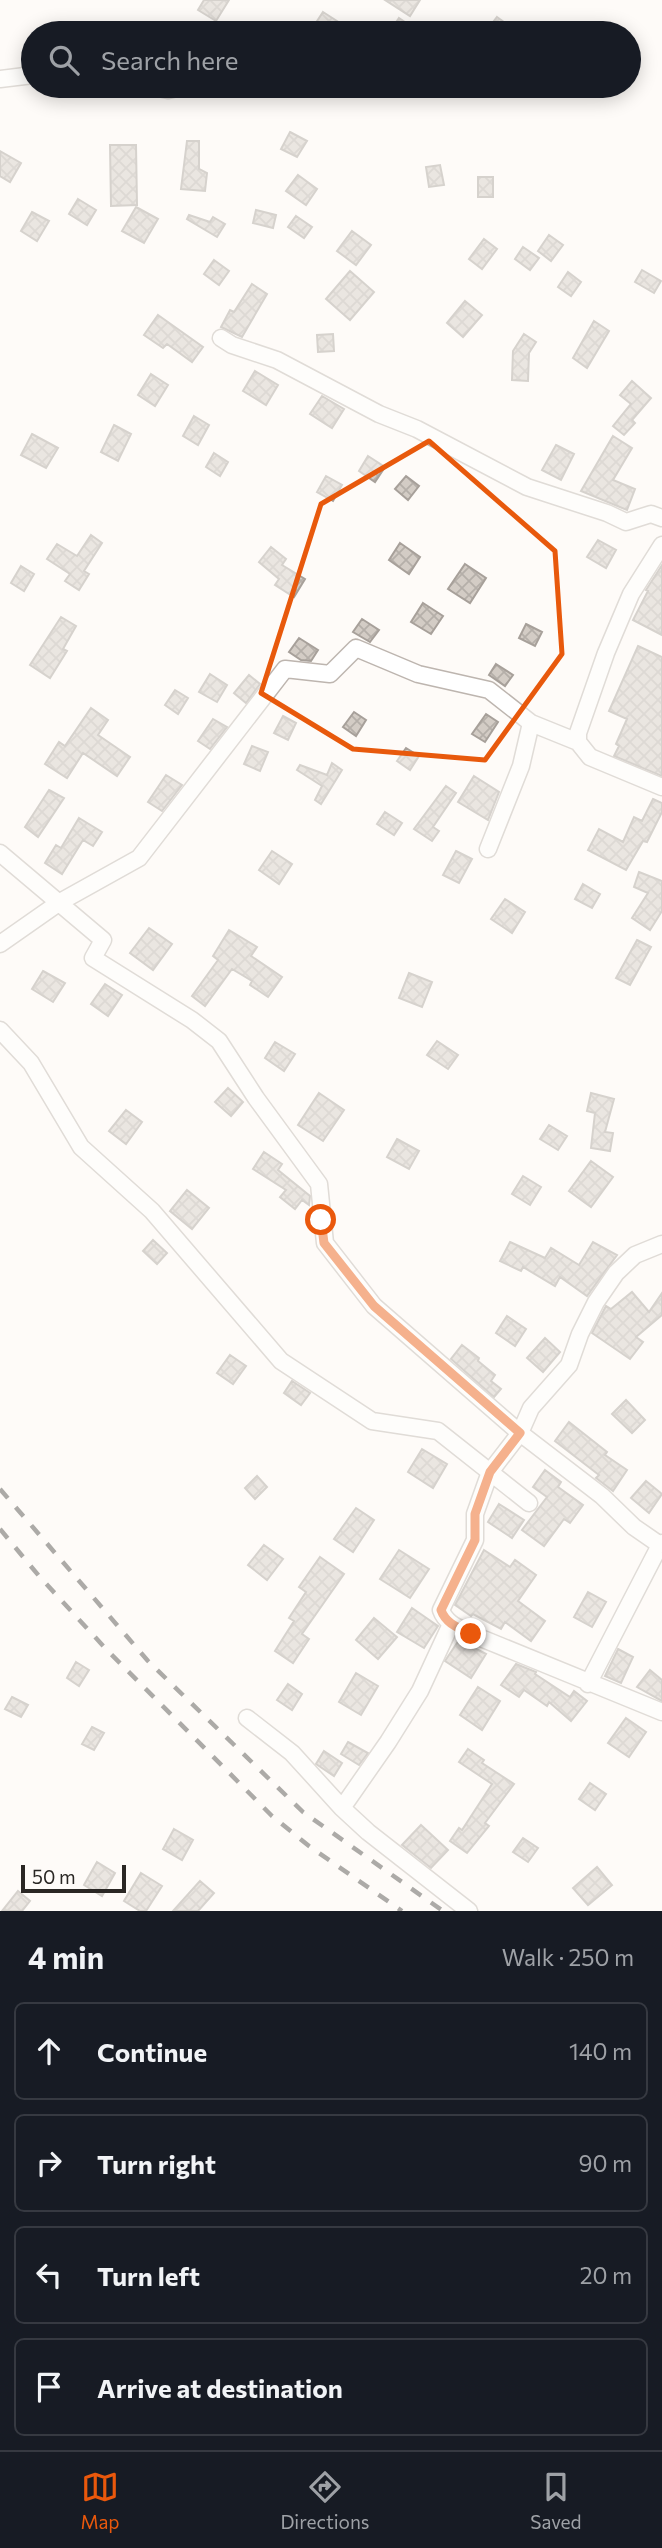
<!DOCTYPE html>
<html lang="en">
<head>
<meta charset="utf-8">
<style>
	:root { --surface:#171b24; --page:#20242c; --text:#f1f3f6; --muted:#9ea1a6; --line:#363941; --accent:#ea580c }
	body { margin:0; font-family:Commissioner,sans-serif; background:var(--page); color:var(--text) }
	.scale { position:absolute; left:21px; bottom:18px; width:105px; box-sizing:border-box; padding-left:7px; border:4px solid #2a2724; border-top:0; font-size:19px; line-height:24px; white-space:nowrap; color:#2a2724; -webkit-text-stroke:5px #fefbf8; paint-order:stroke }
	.stop { position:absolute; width:21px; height:21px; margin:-16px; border:5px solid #ea580c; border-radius:50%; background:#fff }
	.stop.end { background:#ea580c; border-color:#fff; box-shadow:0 2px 7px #0008 }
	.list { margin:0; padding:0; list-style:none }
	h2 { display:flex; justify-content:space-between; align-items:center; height:91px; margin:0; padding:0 28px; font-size:30px }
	h2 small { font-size:23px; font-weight:400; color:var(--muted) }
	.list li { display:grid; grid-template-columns:46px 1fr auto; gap:21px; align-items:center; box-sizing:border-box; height:98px; margin:0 14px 14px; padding:0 14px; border:2px solid var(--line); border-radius:10px }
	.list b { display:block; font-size:26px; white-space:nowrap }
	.list em { font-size:23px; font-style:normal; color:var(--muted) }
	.icon { flex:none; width:38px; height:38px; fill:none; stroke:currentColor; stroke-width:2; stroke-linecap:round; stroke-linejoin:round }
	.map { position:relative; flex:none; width:662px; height:1911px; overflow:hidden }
	.search { position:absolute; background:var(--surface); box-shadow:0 4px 18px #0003; left:21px; right:21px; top:21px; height:77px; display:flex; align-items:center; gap:18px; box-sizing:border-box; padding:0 24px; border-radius:38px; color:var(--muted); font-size:26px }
	.sheet { height:539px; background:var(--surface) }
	nav { display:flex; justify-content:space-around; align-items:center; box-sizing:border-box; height:98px; border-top:2px solid var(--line); background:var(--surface); font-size:19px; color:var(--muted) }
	nav a { display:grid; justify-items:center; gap:4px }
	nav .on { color:var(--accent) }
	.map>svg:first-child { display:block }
	.building { fill:url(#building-cross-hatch); stroke:#a7a09a; stroke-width:2 }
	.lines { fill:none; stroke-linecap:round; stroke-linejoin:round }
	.minor-casing { stroke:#bdb5af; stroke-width:19 }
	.minor { stroke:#fff; stroke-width:16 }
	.rail { stroke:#4b4845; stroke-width:4.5; stroke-dasharray:12 12; stroke-linecap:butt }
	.route { stroke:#ea580c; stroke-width:9 }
	.marked { fill:none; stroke:#e8590c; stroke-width:5; stroke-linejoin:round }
</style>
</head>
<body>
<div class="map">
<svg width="662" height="1911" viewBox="0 0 662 1911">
	<defs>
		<pattern id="building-cross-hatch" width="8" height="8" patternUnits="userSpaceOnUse" patternTransform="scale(1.75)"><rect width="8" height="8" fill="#d3ccc5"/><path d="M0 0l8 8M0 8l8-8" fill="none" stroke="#b5afa9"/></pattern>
	</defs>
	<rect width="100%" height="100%" fill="#fefbf8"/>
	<path class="building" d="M204,0H229L216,21L198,10Z
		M385,0H420L410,16Z
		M323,12L340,23L333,33H319L312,29Z
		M497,17L519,33H485Z
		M399,18L421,33H389Z
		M290,132L307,141L297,157L281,149Z
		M187,141H199V169L207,173L205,191L181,189Z
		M110,145H136L137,205L111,206Z
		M0,151L21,163L10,182L0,176Z
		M440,165L444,185L429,187L426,167Z
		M298,175L317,189L306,205L286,191Z
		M478,177H493V197H478Z
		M78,199L96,210L87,225L69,214Z
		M136,207L158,219L144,243L122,231Z
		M256,210L276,215L273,228L253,223Z
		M32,212L49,221L37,241L21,231Z
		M189,215L210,222L213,217L225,224L217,237L187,219Z
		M296,216L312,227L304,238L288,227Z
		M352,231L371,245L356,265L337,251Z
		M549,235L563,245L551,261L538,251Z
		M484,239L497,249L482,269L469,259Z
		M523,247L539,258L530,270L515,259Z
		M214,260L229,271L219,285L204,274Z
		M642,270L661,281L654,293L635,282Z
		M350,271L374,292L350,320L326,299Z
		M568,272L581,282L571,296L558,287Z
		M252,284L267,294L242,337L221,327L230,310L234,312Z
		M465,301L482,315L463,337L447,323Z
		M158,315L203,347L192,362L167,344L163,348L144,335Z
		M594,321L609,331L587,368L573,358Z
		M333,334L334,351L318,352L317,335Z
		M524,334L536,342L529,353L528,381L512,380L513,351Z
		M255,371L278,385L266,405L243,391Z
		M151,374L168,385L155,406L138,395Z
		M632,381L651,398L632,420L635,423L624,435L613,426L631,404L620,395Z
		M322,396L344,409L332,428L310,414Z
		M194,416L209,425L198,445L183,436Z
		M114,425L131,434L118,461L101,452Z
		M32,434L58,448L46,468L21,455Z
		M613,436L632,448L613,480L635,489L627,510L581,491Z
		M556,445L574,454L561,480L542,470Z
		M214,453L228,462L220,476L206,467Z
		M368,456L385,467L375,482L359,471Z
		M326,476L342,485L333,501L317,492Z
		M406,476L419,486L408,500L395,489Z
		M91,535L102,543L84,571L89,574L79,590L65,581L70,574L47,559L57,544L77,556Z
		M598,540L616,550L606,568L587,557Z
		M400,543L420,557L409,574L389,560Z
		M271,547L286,559L282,565L305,579L294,597L275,585L279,579L259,562Z
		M465,564L486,578L470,603L448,589Z
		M662,565V635L633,620L648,591L646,590Z
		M21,566L34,574L24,591L11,583Z
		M423,603L443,616L431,634L411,622Z
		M61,617L76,626L63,649L67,651L50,678L30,665Z
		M362,619L379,630L370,642L353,632Z
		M526,624L542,632L535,646L519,638Z
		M299,638L318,650L311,661L301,660L289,652Z
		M638,646L662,657V776L614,756L619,746L616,744L627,719L609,711Z
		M496,664L513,675L505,686L489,675Z
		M210,674L227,685L217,702L199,692Z
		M249,675L260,684L246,703L234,693Z
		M175,690L188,698L178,714L165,705Z
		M91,708L108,720L98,735L130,757L117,776L83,753L67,778L45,764L59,742L65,746Z
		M354,712L366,720L356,736L343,727Z
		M486,714L498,722L485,742L472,734Z
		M283,716L296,723L288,740L274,733Z
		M213,719L227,727L210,749L198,741Z
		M252,746L268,752L260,771L244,764Z
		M406,748L419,756L410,770L397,761Z
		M332,763L342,770L321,804L315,800L322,786L297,770L300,765L327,775Z
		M166,775L182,785L162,811L148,802Z
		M474,776L499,792L488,820L458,802Z
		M446,786L456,793L433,827L439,831L432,841L414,829Z
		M49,790L64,798L38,837L25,827Z
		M653,799L662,803V812L647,842L643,841L626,870L588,850L599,829L623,842L634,817L642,821Z
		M385,812L402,823L394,835L377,824Z
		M79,818L102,832L93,846L83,840L62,874L45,863L56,845L61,848Z
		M272,851L292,864L279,884L259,870Z
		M456,851L472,859L459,883L443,875Z
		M639,872L662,881V911L650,930L632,918L648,893L634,887Z
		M583,884L600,894L592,908L575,899Z
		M505,899L525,912L512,933L491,919Z
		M149,928L172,944L153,970L130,953Z
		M229,930L257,947L251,956L282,977L268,997L250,985L252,981L232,969L205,1006L192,996L218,960L213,956Z
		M637,940L651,947L630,985L616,978Z
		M43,971L65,983L53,1002L32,989Z
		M409,973L432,982L422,1007L399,998Z
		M105,984L122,995L108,1016L91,1004Z
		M437,1041L458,1055L448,1069L427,1055Z
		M275,1042L295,1054L284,1071L265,1058Z
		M228,1088L243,1102L231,1116L215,1102Z
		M319,1093L344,1110L323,1141L298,1125Z
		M591,1093L614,1099L605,1132L613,1133L610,1151L591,1148L595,1113L587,1111Z
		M126,1110L142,1122L126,1144L109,1131Z
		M549,1125L567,1136L558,1150L540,1139Z
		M397,1139L419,1151L409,1169L387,1157Z
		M264,1152L282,1164L278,1170L310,1196L309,1205L302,1200L295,1209L280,1197L286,1190L253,1169Z
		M591,1161L613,1177L591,1207L569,1191Z
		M523,1176L541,1187L530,1205L512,1194Z
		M187,1190L209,1208L192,1229L170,1211Z
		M153,1240L167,1253L157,1264L143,1251Z
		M510,1242L545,1258L551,1248L579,1265L593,1242L617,1255L587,1296L560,1277L555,1286L523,1267L521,1271L500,1261Z
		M632,1292L649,1312L662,1293V1315L636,1337L643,1342L630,1359L592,1333L606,1306L611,1309Z
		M507,1316L526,1329L515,1346L496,1333Z
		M545,1338L560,1352L543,1372L527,1358Z
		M462,1345L479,1358L478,1361L495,1375L491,1381L501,1389L494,1397L451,1359Z
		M230,1355L246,1366L233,1384L217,1373Z
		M292,1381L310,1393L301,1405L284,1393Z
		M626,1400L645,1420L632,1433L612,1414Z
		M569,1422L607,1452L605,1455L627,1470L613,1491L596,1478L599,1475L555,1441Z
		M422,1449L447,1464L433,1488L408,1472Z
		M545,1470L561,1482L558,1487L583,1505L570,1523L564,1519L544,1546L522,1530L547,1497L533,1487Z
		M257,1476L267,1487L255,1499L245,1488Z
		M646,1481L662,1494L649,1513L631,1498Z
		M499,1504L524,1520L512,1538L488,1522Z
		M356,1508L374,1520L353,1552L334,1539Z
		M264,1545L283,1559L267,1580L248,1565Z
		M399,1550L429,1569L410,1598L380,1579Z
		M484,1550L510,1567L515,1560L536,1575L518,1601L545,1621L531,1641L505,1622L501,1629L473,1614L471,1616L455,1605Z
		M320,1557L344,1574L302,1634L309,1639L293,1663L275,1651L294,1621L289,1618L306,1592L299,1587Z
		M588,1592L606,1602L592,1627L574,1617Z
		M412,1608L438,1626L424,1648L397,1632Z
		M374,1618L397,1637L378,1659L356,1640Z
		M459,1640L486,1654L471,1678L445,1661Z
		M618,1649L633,1657L621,1683L605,1676Z
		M76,1662L89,1670L79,1686L67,1678Z
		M516,1664L536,1672L535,1674L570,1697L574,1691L587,1701L571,1721L549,1702L547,1706L524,1690L519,1697L501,1685Z
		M650,1670L662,1680V1701L637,1687Z
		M356,1673L378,1686L361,1715L339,1702Z
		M288,1684L302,1694L292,1710L277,1700Z
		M478,1687L500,1701L482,1730L460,1715Z
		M12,1697L28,1705L21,1717L5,1709Z
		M626,1718L646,1732L629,1757L608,1743Z
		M92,1727L104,1733L94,1750L82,1744Z
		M348,1742L368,1753L359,1765L341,1754Z
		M468,1749L484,1760L482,1763L514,1784L485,1823L489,1826L467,1853L450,1841L459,1828L462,1830L492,1784L459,1762Z
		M324,1751L342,1763L334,1776L316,1764Z
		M590,1783L606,1794L595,1810L579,1799Z
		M421,1825L448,1850L431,1868L402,1845Z
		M174,1829L193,1840L182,1860L163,1849Z
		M523,1838L538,1848L528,1862L513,1852Z
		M97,1862L115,1873L102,1896L84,1885Z
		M597,1867L612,1885L588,1905L573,1888Z
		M141,1873L162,1886L146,1911H140L124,1901Z
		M200,1881L214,1893L198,1911H173Z
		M18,1891L30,1901L22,1911H2Z"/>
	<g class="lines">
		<g class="minor-casing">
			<path id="minor" d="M0,79L33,75
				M148,86L168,90L186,86
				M221,338L232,345L277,360L379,414L417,429L527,487L607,513L626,522L651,514L662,518
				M662,545L631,594L606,653L578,733V742L590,757L662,787
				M488,849L521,766L531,723
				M0,853L103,940L93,958L192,1020L219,1041L256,1098L319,1184L325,1243L374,1306L520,1433L602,1496L634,1527L660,1545L662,1543
				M0,944L60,902L139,858L285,669L330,674L356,648L418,674L489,690L531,723L578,742
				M0,1030L31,1063L81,1147L152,1211L281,1361L372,1421L438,1431L529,1503
				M662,1244L635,1255L616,1273L596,1302L580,1334L569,1365L531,1408L520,1433L490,1472L475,1514V1540L441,1610C446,1624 459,1628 471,1634L662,1712
				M588,1684L660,1545
				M247,1718L292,1753L342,1808L368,1832L469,1911
				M342,1808L388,1742L420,1691L451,1624"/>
		</g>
		<use href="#minor" class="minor"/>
		<path class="rail" d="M0,1489L148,1661L303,1812L443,1911
			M0,1529L39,1576L106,1649L272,1816L309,1846L402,1911"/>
	</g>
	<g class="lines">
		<path class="route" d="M321,1220L324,1243L374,1306L520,1433L490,1472L475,1514V1540L441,1610C446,1624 459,1628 471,1634"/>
	</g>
	<path d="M0 0H662V1911H0ZM429,441L555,551L562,654L485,760L353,749L261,693L321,504Z" fill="#fefbf8" fill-opacity=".55" fill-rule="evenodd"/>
	<path class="marked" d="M429,441L555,551L562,654L485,760L353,749L261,693L321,504Z"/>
</svg>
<div class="scale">50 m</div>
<div class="stop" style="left:321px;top:1220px"></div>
<div class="stop end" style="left:471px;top:1634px"></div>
<div class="search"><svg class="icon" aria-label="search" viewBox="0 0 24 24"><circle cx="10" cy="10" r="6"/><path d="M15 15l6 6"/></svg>Search here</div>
</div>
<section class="sheet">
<h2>4 min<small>Walk · 250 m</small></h2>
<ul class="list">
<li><svg class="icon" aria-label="ahead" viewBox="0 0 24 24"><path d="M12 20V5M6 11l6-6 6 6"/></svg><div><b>Continue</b></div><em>140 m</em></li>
<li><svg class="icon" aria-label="right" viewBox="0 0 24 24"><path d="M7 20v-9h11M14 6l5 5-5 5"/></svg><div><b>Turn right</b></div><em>90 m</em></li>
<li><svg class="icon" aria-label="left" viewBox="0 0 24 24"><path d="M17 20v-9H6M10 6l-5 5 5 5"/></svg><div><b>Turn left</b></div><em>20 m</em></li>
<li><svg class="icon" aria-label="arrive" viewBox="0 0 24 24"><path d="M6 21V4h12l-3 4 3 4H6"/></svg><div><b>Arrive at destination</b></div></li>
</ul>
</section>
<nav>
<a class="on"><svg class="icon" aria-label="map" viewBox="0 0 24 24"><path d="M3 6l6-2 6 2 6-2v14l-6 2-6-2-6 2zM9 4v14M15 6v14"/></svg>Map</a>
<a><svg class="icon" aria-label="directions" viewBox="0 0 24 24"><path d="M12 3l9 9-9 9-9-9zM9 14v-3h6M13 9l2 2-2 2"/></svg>Directions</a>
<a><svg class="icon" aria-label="saved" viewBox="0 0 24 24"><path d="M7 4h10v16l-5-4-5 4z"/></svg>Saved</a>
</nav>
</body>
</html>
